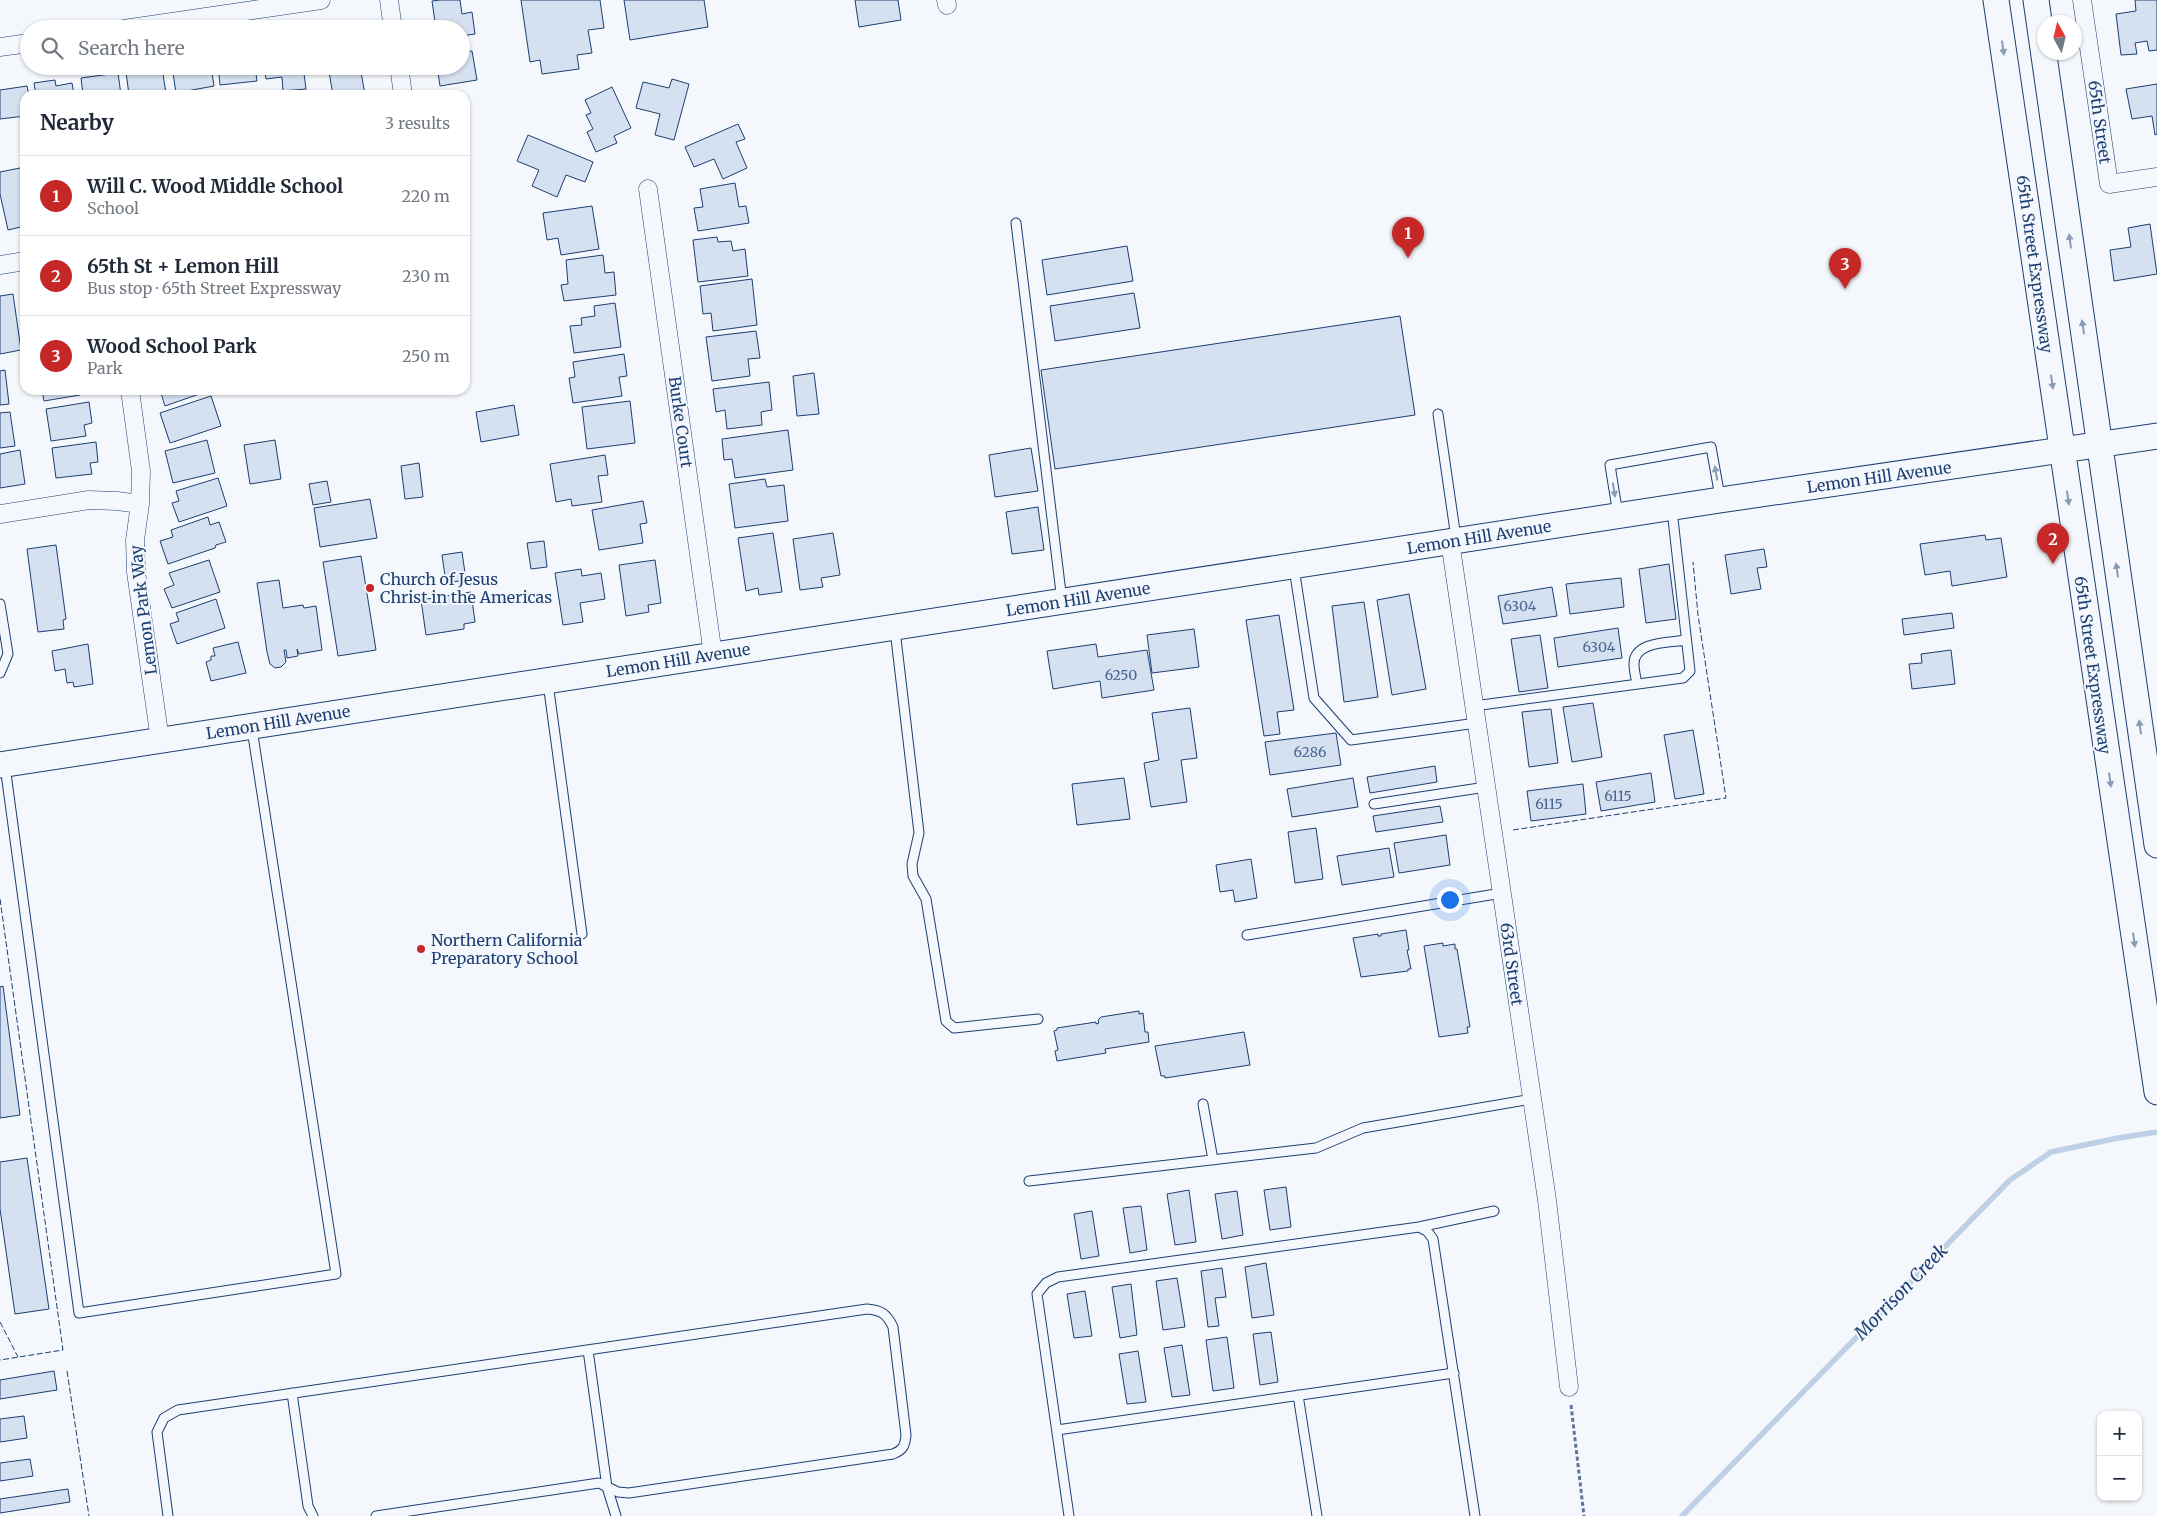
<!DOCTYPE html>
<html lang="en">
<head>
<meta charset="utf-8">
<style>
	:root { --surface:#fff; --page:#f2f2f3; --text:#1f2937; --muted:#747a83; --line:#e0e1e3; --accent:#c62828 }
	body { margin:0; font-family:Merriweather,serif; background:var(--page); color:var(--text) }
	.controls { position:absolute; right:15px; bottom:15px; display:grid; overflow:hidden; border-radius:10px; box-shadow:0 1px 4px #0004 }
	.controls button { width:45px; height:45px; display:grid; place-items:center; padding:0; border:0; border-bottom:1px solid var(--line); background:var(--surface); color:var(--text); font:25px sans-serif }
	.compass { position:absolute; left:2037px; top:15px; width:45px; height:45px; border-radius:50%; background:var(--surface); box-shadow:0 1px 4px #0004; rotate:352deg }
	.you { position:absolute; left:1449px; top:899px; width:18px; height:18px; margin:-12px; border:4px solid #fff; border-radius:50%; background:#1a73e8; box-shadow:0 0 0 8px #1a73e833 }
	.badge { display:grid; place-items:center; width:32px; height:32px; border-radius:50%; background:var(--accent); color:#fff; font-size:16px; font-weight:700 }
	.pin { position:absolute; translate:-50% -41px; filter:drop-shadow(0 1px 2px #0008) }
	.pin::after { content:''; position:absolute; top:26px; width:18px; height:15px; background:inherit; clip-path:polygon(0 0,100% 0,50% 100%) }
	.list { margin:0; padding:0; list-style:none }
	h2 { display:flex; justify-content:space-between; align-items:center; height:65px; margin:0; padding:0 20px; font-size:21px }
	h2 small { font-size:16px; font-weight:400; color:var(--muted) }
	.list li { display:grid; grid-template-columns:32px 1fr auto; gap:15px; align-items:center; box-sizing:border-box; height:80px; padding:0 20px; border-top:1px solid var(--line) }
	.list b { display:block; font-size:19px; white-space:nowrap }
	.list p { margin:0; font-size:16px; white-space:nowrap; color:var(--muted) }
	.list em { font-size:16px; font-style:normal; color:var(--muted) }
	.icon { flex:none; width:28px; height:28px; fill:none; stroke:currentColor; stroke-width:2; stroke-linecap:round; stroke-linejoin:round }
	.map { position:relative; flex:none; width:2157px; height:1516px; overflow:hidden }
	.search { position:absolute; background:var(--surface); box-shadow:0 1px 4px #0004; left:20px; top:20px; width:450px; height:55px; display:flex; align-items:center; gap:12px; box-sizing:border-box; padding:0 18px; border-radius:28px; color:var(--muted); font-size:19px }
	.panel { position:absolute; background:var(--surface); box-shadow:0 1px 4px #0004; left:20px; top:90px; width:450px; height:305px; border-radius:15px }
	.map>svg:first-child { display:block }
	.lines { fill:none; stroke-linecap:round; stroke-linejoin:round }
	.stream { stroke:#bed0e5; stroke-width:5.5 }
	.building { fill:#d5e0f0; stroke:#1d3f73 }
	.lane-casing { stroke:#1d3f73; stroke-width:11 }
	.street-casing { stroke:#1d3f73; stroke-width:19 }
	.secondary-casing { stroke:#1d3f73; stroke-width:27 }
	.path { stroke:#5e769c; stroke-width:3; stroke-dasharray:4 2.5; stroke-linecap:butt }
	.lane { stroke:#f4f7fb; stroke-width:9 }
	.street { stroke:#f4f7fb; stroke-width:18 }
	.secondary { stroke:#f4f7fb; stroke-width:25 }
	.fence { stroke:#1d3f73; stroke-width:1; stroke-dasharray:6 2.5; stroke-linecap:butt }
	.oneway { fill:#889bb7 }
	.poi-dot { fill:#c62828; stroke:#f4f7fb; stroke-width:2 }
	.labels { text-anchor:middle; stroke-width:4; stroke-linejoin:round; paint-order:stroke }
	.number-label { font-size:14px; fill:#4b6792 }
	.street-label { font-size:16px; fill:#1d3f73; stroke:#f4f7fb }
	.poi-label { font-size:16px; fill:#1d3f73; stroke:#f4f7fb; text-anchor:start }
	.water-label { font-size:18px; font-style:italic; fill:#1d3f73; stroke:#f4f7fb }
</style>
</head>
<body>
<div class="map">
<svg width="2157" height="1516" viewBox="0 0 2157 1516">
	<rect width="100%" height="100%" fill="#f4f7fb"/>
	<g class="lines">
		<path class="stream" d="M1682,1516L2010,1180L2051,1152L2118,1138L2157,1132"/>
	</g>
	<path class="building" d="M440,0H460L462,14L472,12L475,34L461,36V29H436L432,1Z
		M521,0H600L604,28L588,30L592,53L577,55L579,69L542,74L540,60L530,62Z
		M624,0H704L708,27L630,40Z
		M855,0H898L901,20L859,27Z
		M2135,0H2157V50L2149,51L2147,41L2135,43L2137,54L2121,55L2116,14L2136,11Z
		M472,51L477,80L440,86L437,66H461V53Z
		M172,66H211L214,86L176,93Z
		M218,66H255L257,81L220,85Z
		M264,66H303L306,89L283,91L282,77L266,79Z
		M328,66H360L365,95H333Z
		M162,67L166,94L129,95L126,72Z
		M118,73L121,95H83L81,78Z
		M672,79L689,84L674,140L655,135L660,114L636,108L643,82L669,88Z
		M55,80L56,86L72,83L74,95H36L34,83Z
		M2157,84V134L2155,135L2152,116L2132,119L2126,89Z
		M27,86L29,95H25V116L0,119V90Z
		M612,87L631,128L614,136L617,143L596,152L587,132L593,129L586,115L591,113L585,100Z
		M738,124L745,139L736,142L747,168L723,179L714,159L694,167L685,147Z
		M528,135L593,162L585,182L566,175L557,197L532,186L539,170L517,161Z
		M25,167V226L8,230L0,194V172Z
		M735,183L739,207L746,206L749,223L698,231L694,208L703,207L700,189Z
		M592,206L599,249L561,255L558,238L547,240L543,213Z
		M2150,224L2157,274L2114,281L2110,250L2131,247L2128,228Z
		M717,237L718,242L731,241L733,251L745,249L748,276L698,282L693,240Z
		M1127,246L1133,281L1047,295L1042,260Z
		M603,255L605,273L614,272L616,295L564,301L561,285L568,284L566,260Z
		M752,279L757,325L713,331L711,313L703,314L700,286Z
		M1134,293L1140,328L1055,341L1050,306Z
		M13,294L21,350L0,354V296Z
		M615,303L621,347L574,353L570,326L582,325L581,318L595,316L594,306Z
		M1400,316L1415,415L1055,469L1041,370Z
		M756,331L760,358L748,359L750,376L712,381L706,337Z
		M624,354L627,376L619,377L622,396L573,403L569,378L575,377L573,362Z
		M5,370L9,404L0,405V371Z
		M814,373L819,414L797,416L793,376Z
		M769,382L772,410L761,412L762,425L727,429L725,410L716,412L713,389Z
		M42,390H79L80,395L44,401Z
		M160,390H204L205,392L165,406Z
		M211,396L221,426L170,443L160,413Z
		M630,401L635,443L587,449L582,407Z
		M89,402L92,423L84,425L86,436L51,441L46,409Z
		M514,405L519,435L481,442L476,412Z
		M10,412L15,446L0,448V413Z
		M788,430L793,470L735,478L732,459L724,460L722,439Z
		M207,440L215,473L173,483L165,451Z
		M275,440L281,479L250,484L244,445Z
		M96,442L98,462L90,463L92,474L56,478L52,448Z
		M1031,448L1038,491L995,497L989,455Z
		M20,450L25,484L0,488V454Z
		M605,455L608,475L598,476L602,502L572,506L571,499L556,502L550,464Z
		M419,463L423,497L405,499L401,466Z
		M218,478L227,506L179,522L172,503L179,501L176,491Z
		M765,479L767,487L784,485L788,521L735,528L729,484Z
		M327,481L331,502L313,505L309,484Z
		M370,499L377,538L320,547L314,508Z
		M643,501L647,523L640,524L643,543L599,550L592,510Z
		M1038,507L1044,550L1012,554L1006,512Z
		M208,517L210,525L219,522L226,542L216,545L215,548L168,564L160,541L173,537L171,530Z
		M773,533L782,592L759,595L758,588L746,591L738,538Z
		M833,533L840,575L821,578L823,587L800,590L793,539Z
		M1985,535L1986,540L2001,538L2007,577L1952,586L1950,571L1925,575L1920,544Z
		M544,541L547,567L531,569L527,543Z
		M56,545L66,619L63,620L64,629L38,632L27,549Z
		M1764,549L1767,567L1757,568L1761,589L1731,594L1725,555Z
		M462,552L466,580L446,583L442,555Z
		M361,556L376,650L338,656L323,562Z
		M209,560L220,592L172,608L164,589L174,585L169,573Z
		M655,560L661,603L648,605L649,612L626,616L619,565Z
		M1669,564L1676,619L1646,623L1639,569Z
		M581,569L582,576L601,573L605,599L580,603L583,622L563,625L555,573Z
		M1621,578L1624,607L1570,614L1566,584Z
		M279,580L283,608L303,605L304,608L316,606L322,650L299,654L297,649L298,656L287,658L286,650H284L286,662L281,667L275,668L270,664L267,652L257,583Z
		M1552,587L1557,616L1503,624L1498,596Z
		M471,592L475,622L464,624V629L426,635L421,600Z
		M1409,594L1426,689L1392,695L1377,600Z
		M216,599L225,628L177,644L170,624L179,621L176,613Z
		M1364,602L1378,697L1344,702L1332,606Z
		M1952,613L1954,628L1904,635L1902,619Z
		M1279,615L1294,710L1277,712L1280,734L1264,736L1246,620Z
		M1618,628L1622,658L1558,667L1554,638Z
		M1194,629L1199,667L1152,673L1147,635Z
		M1540,635L1548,688L1519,692L1511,639Z
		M238,642L246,673L211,681L206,662L211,660V656H215L213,648Z
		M88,644L93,684L74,687L73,682L67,683L65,669L55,671L52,651Z
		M1096,644L1098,657L1147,650L1154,690L1102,698L1100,681L1053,689L1047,651Z
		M1951,650L1955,684L1912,689L1909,664L1922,663L1921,654Z
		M1593,703L1602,757L1572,762L1563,707Z
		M1190,708L1197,758L1181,760L1187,802L1151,807L1144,763L1159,760L1152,713Z
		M1551,709L1558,763L1529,767L1522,712Z
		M1693,730L1704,794L1675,799L1664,735Z
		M1336,733L1341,765L1270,775L1265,742Z
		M1435,766L1437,782L1370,793L1367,777Z
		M1651,773L1655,802L1601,811L1596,782Z
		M1124,778L1130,819L1077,825L1072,784Z
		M1353,778L1358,807L1292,817L1287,789Z
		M1583,784L1586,814L1531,821L1527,791Z
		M1440,806L1443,822L1376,832L1373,816Z
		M1316,828L1323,879L1295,883L1288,832Z
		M1446,835L1450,865L1399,873L1394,843Z
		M1389,848L1394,877L1342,885L1337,856Z
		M1251,859L1257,898L1235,902L1233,890L1220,892L1216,865Z
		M1406,930L1409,950H1407L1411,969H1408V971L1361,977L1353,938L1378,934V936H1381V934Z
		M1443,943V946L1455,944V949H1457L1470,1027H1467L1468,1033L1439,1037L1424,946Z
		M3,986L20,1115L0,1118V987Z
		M1139,1011V1014L1143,1013L1145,1032H1148L1149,1042L1105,1049L1106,1053L1057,1061L1055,1051L1058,1050L1054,1031L1057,1030V1028L1096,1022V1024L1099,1023L1098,1020L1101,1017Z
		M1244,1032L1250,1065L1165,1078V1076H1161L1155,1046Z
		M27,1158L49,1309L15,1314L0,1209V1162Z
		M1286,1187L1291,1227L1270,1230L1264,1190Z
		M1189,1190L1196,1242L1175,1245L1167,1194Z
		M1237,1191L1243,1235L1222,1239L1215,1194Z
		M1141,1206L1147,1250L1130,1253L1123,1208Z
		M1092,1211L1099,1256L1081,1259L1074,1214Z
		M1266,1263L1274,1315L1252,1318L1245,1267Z
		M1222,1268L1226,1297L1215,1298L1219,1326L1208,1327L1201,1271Z
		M1177,1278L1185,1327L1163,1330L1156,1281Z
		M1131,1284L1137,1335L1120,1338L1112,1287Z
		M1085,1291L1092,1336L1074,1338L1067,1294Z
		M1271,1332L1278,1382L1260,1385L1253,1334Z
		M1227,1337L1234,1388L1213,1391L1206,1340Z
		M1182,1345L1190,1395L1172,1397L1164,1348Z
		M1138,1351L1146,1402L1127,1404L1119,1354Z
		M54,1371L57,1390L0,1399V1380Z
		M24,1416L27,1438L0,1442V1419Z
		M30,1459L33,1476L0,1481V1463Z
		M68,1489L70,1502L0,1513V1499Z"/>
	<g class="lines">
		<g class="lane-casing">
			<path id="lane" d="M1016,223L1062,601
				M1438,414L1456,538
				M1618,515L1610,465L1711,447L1720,497
				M1294,568L1314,698L1351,740L1477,723
				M0,604L8,654L0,673
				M895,630L919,833L912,864L913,876L926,899L946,1021L954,1028L1038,1019
				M548,683L582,934
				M1637,684C1636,678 1634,671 1634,664C1634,641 1669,643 1686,640
				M1474,706L1683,678L1690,671L1672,510
				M5,766L79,1313L336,1274L252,729
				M1374,804L1486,787
				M1247,935L1502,893
				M1203,1104L1213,1160
				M1029,1181L1316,1148L1363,1128L1532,1099
				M1419,1227L1494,1211
				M588,1350L607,1487L616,1516
				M292,1393L308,1506L313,1516
				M1298,1395L1317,1516
				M1057,1430L1454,1373
				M168,1516L157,1432L164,1418L178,1410L867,1309C881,1310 887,1314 893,1327L906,1435C905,1446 903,1450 893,1454L629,1493L618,1492L599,1483L376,1516
				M1069,1516L1037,1294L1046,1283L1058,1277L1419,1227L1427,1231L1433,1239L1475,1516"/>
		</g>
		<g class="street-casing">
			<path id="street" d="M389,0L393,29
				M946,0L947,5
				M2082,0L2109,184L2157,177
				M124,29L321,0
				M0,47L29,43
				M399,66L403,95
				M648,189L713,655
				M0,265L25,261
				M130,390L141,471L140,504L135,540L136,572L160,740
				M0,514L89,500L117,501L140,504
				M1450,541L1547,1200L1569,1387"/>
		</g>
		<g class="secondary-casing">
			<path id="secondary" d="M1996,0L2157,1092
				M2036,0L2157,845
				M0,765L1720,500L2157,436"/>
		</g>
		<path class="path" d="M1571,1405L1584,1516"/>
		<use href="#lane" class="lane"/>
		<use href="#street" class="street"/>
		<use href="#secondary" class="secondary"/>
		<path class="fence" d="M1513,830L1726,798L1698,615L1693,562
			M0,899L63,1350L0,1360
			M0,1322L18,1357
			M67,1371L89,1516"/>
	</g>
	<defs><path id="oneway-solid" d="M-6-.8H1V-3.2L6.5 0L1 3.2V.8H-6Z" transform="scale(1.25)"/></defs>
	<g class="oneway">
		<use href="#oneway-solid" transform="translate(2003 48) rotate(82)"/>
		<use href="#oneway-solid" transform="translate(2070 241) rotate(-98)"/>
		<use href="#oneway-solid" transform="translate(2083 327) rotate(-98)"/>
		<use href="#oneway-solid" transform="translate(2052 382) rotate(82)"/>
		<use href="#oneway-solid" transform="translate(1716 473) rotate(-100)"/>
		<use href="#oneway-solid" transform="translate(1614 490) rotate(81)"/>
		<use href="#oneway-solid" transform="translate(2068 498) rotate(82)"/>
		<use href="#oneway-solid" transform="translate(2117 570) rotate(-98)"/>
		<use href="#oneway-solid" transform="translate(2140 727) rotate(-98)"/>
		<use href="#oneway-solid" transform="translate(2110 780) rotate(82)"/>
		<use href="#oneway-solid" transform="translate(2134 940) rotate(82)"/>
	</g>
	<g class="poi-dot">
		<circle cx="370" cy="588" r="5"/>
		<circle cx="421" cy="949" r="5"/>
	</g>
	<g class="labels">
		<g class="number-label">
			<text x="1520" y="611">6304</text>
			<text x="1599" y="652">6304</text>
			<text x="1121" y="680">6250</text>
			<text x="1310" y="757">6286</text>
			<text x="1618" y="801">6115</text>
			<text x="1549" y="809">6115</text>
		</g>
		<g class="street-label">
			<text transform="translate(2100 122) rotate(82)" y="6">65th Street</text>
			<text transform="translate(2035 264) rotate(82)" y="6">65th Street Expressway</text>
			<text transform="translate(681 422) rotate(82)" y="6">Burke Court</text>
			<text transform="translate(1879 477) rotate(-8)" y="6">Lemon Hill Avenue</text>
			<text transform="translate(1479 537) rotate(-9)" y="6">Lemon Hill Avenue</text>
			<text transform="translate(1078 599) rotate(-9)" y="6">Lemon Hill Avenue</text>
			<text transform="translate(143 610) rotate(-97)" y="6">Lemon Park Way</text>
			<text transform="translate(678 660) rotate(-9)" y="6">Lemon Hill Avenue</text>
			<text transform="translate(2093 665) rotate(82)" y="6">65th Street Expressway</text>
			<text transform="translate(278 722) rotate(-9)" y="6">Lemon Hill Avenue</text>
			<text transform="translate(1512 964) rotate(82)" y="6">63rd Street</text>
		</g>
		<g class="poi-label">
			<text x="380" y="585">Church of Jesus<tspan x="380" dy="18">Christ in the Americas</tspan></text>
			<text x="431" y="946">Northern California<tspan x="431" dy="18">Preparatory School</tspan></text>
		</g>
		<g class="water-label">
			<text transform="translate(1901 1292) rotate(-46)" y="6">Morrison Creek</text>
		</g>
	</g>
</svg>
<div class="controls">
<button>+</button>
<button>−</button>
</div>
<svg class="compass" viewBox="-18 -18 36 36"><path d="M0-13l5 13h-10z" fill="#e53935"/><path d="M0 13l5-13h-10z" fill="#747a83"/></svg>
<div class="you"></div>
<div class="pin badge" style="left:1408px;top:258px">1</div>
<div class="pin badge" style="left:2053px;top:564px">2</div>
<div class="pin badge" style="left:1845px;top:289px">3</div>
<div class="search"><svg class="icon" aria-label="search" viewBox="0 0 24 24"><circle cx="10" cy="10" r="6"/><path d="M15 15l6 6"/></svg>Search here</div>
<section class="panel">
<h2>Nearby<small>3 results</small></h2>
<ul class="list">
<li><span class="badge">1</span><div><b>Will C. Wood Middle School</b><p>School</p></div><em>220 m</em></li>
<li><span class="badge">2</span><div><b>65th St + Lemon Hill</b><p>Bus stop · 65th Street Expressway</p></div><em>230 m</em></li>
<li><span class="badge">3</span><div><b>Wood School Park</b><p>Park</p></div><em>250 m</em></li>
</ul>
</section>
</div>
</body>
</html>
